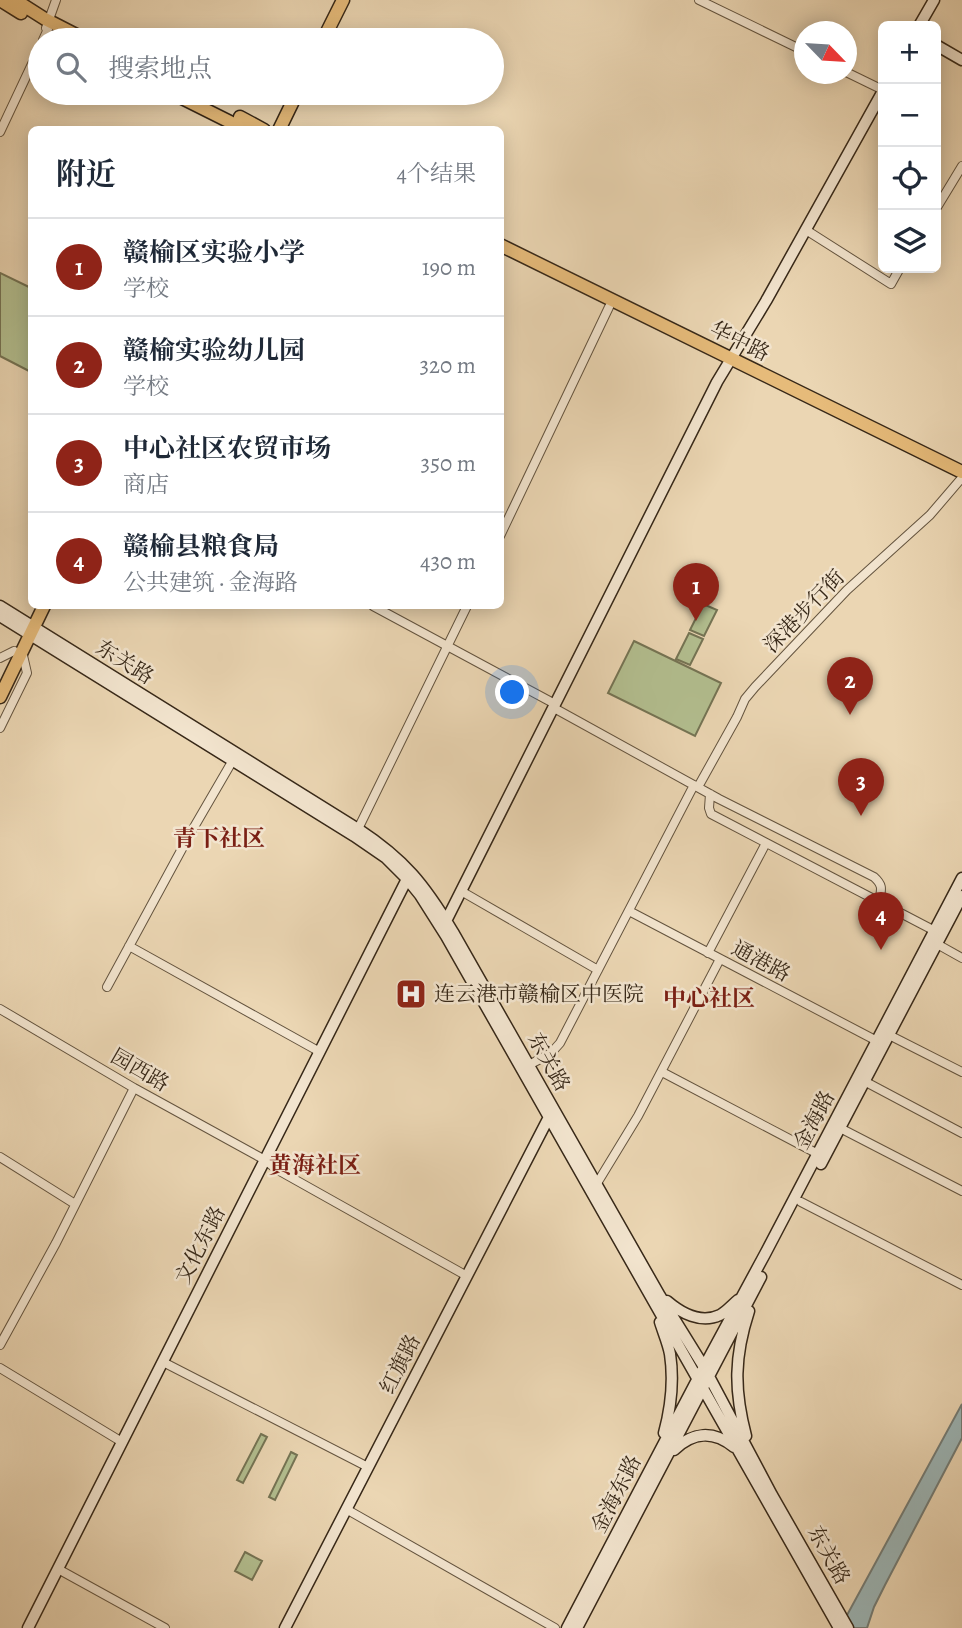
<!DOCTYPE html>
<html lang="zh">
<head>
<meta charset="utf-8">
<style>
	:root { --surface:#fff; --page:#f6f6f7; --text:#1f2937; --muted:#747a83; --line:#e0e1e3; --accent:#8f2418 }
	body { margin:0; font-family:Alegreya,"Noto Serif SC",serif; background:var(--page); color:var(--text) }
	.controls { position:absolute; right:21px; top:21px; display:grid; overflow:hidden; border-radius:10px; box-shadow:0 4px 18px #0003 }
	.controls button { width:63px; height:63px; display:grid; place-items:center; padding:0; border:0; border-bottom:2px solid var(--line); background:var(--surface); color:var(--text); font:35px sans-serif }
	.compass { position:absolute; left:794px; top:21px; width:63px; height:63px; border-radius:50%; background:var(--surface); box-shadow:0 4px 18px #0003; rotate:115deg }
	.you { position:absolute; left:513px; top:693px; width:24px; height:24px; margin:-18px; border:5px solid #fff; border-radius:50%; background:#1a73e8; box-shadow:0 0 0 10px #1a73e833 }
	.badge { display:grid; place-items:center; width:46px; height:46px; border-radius:50%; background:var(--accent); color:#fff; font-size:23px; font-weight:700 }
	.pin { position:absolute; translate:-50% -58px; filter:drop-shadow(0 2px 4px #0008) }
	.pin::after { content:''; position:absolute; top:37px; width:24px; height:21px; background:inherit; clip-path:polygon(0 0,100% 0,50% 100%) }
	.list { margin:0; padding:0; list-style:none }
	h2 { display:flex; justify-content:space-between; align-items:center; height:91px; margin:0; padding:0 28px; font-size:30px }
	h2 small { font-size:23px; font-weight:400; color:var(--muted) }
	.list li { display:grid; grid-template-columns:46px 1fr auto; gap:21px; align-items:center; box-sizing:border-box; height:98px; padding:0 28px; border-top:2px solid var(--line) }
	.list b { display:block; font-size:26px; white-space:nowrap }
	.list p { margin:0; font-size:23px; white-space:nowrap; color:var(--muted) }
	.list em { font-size:23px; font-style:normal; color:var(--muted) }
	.icon { flex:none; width:38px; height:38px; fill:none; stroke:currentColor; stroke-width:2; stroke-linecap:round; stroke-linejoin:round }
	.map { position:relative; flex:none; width:962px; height:1628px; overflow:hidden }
	.search { position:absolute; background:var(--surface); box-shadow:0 4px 18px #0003; left:28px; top:28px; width:476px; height:77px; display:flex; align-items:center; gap:18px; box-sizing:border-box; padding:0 24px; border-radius:38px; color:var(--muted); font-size:26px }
	.panel { position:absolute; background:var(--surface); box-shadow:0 4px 18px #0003; left:28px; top:126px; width:476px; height:483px; border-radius:10px }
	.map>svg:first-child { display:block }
	.green { fill:#b3bf90; stroke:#757454; stroke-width:2 }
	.water { fill:#9cb6b7; stroke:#747d77; stroke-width:2 }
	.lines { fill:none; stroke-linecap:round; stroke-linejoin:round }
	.street-casing { stroke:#64543f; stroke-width:10 }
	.secondary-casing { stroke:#372818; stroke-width:13 }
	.primary-casing { stroke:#372818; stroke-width:15 }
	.street { stroke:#f2e4ce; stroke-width:8 }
	.secondary { stroke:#f2e4ce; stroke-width:10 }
	.primary { stroke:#e6bb7a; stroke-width:12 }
	.labels { text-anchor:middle; stroke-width:5; stroke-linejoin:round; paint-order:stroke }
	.street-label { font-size:21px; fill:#372818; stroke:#f2e4ce }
	.poi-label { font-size:21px; fill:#372818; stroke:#f2e4ce; text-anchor:start }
	.neighbourhood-label { font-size:23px; font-weight:bold; fill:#7a1f14; stroke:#f2e4ce }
</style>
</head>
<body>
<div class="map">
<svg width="962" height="1628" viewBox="0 0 962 1628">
	<rect width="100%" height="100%" fill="#ebd6b3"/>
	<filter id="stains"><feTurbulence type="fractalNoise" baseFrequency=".00286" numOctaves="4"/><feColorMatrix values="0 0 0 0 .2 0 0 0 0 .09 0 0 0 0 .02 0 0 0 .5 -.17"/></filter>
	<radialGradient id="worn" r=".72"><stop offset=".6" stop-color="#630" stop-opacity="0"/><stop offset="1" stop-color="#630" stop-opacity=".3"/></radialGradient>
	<path class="green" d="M0,273L31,288V372L0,356Z
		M703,604L717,610L704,636L690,630Z
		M689,633L703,639L690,665L676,659Z
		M634,641L721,683L695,736L608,693Z
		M261,1434L267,1437L243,1483L237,1480Z
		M291,1452L297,1455L275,1500L269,1497Z
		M245,1552L262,1561L252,1580L235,1571Z"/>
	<path class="water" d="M962,1404V1438L885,1585L874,1607L867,1628H840Z"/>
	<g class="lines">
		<g class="street-casing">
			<path id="street" d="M699,0L804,51
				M46,28L56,0
				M43,40L48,29
				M846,72L883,90
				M0,132L40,47
				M936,209L962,166
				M806,230L891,284L900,268
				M500,536L609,307
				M373,606L555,704
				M0,658L14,651
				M554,708L719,799L874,877C884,886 881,890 879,902
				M0,728L27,673L22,651
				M698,787L737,717L745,699L755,687L847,590L930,515L960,480
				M710,794L709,808L711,814L935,931
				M358,829L467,606
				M461,891L598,970
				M629,911L877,1041
				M937,944L962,958
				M129,946L320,1052
				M708,953L766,843
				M107,987L190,834L233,760
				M0,1009L134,1088L265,1160L276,1169L467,1276
				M889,1035L962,1072
				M529,1065L551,1053L560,1043L694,785
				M662,1072L818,1154
				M864,1081L962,1133
				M840,1128L962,1191
				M0,1157L75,1204
				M596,1185L638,1116L720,959
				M801,1202L962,1285
				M0,1345L56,1243L134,1088
				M163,1362L368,1467
				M0,1368L122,1442
				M346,1509L555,1628
				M58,1569L165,1628"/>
		</g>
		<g class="secondary-casing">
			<path id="secondary" d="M919,26L934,0
				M936,45L962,60
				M0,606L358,829C405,860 424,884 453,932L660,1296L704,1367L772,1495L848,1628
				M0,616L354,836L386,858L407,879L420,895L446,936L839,1628
				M446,921L717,382L766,301L883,91
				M821,1164L962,896
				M667,1301C681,1313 701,1324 720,1315C726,1312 733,1304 738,1300
				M660,1322C663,1332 668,1343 670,1354C674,1380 671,1407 664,1433
				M746,1436C734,1390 734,1357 749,1311
				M674,1450C693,1432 713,1430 734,1447
				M28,1628L407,879
				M285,1628L549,1117
				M567,1628L698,1378L765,1254L962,878
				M577,1628L761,1277"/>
		</g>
		<g class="primary-casing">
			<path id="primary" d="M0,0L21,13
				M15,0L45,19L86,40
				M323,40L343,0
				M172,93L246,130
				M240,117L264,130
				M279,130L297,93
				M500,245L962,472
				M0,697L44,606"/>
		</g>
		<use href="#street" class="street"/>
		<use href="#secondary" class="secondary"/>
		<use href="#primary" class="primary"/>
	</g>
	<defs>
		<g id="hospital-square" transform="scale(1.575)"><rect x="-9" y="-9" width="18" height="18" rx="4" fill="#8f2418" stroke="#f2e4ce"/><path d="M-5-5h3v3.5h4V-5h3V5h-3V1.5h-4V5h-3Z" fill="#fff"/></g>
	</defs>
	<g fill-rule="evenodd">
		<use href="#hospital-square" x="411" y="994"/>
	</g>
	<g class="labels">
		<g class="street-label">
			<text transform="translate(740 341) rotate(26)" y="7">华中路</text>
			<text transform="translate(804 611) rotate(-46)" y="7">深港步行街</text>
			<text transform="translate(125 662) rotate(32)" y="7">东关路</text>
			<text transform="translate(761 961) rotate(28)" y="7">通港路</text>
			<text transform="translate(549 1062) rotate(61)" y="7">东关路</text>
			<text transform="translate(140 1070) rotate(30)" y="7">园西路</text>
			<text transform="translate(814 1120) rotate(-62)" y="7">金海路</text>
			<text transform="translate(200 1245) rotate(-63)" y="7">文化东路</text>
			<text transform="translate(400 1364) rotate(-63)" y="7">红旗路</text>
			<text transform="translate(616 1494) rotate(-63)" y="7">金海东路</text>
			<text transform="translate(829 1555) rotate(61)" y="7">东关路</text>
		</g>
		<g class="poi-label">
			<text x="434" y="1001">连云港市赣榆区中医院</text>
		</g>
		<g class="neighbourhood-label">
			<text x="219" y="846">青下社区</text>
			<text x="709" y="1006">中心社区</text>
			<text x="315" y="1173">黄海社区</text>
		</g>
	</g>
	<rect width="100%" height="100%" filter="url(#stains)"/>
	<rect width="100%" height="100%" fill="url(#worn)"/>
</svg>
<div class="controls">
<button>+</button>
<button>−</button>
<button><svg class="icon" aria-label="locate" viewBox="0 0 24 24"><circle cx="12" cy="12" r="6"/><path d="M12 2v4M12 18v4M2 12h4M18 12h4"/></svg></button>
<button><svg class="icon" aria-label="layers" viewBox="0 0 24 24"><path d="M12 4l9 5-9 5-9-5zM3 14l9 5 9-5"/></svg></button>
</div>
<svg class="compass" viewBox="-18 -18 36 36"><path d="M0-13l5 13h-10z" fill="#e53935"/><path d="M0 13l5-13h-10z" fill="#747a83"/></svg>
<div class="you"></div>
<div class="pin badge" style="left:696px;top:621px">1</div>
<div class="pin badge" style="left:850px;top:715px">2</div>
<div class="pin badge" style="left:861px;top:816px">3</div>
<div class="pin badge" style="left:881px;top:950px">4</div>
<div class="search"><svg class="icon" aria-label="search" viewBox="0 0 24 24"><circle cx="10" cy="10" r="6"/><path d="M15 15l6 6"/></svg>搜索地点</div>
<section class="panel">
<h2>附近<small>4个结果</small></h2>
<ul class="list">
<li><span class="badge">1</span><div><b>赣榆区实验小学</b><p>学校</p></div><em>190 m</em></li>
<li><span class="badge">2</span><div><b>赣榆实验幼儿园</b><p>学校</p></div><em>320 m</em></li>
<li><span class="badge">3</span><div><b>中心社区农贸市场</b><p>商店</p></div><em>350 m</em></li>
<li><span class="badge">4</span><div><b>赣榆县粮食局</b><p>公共建筑 · 金海路</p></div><em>430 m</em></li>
</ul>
</section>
</div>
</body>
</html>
